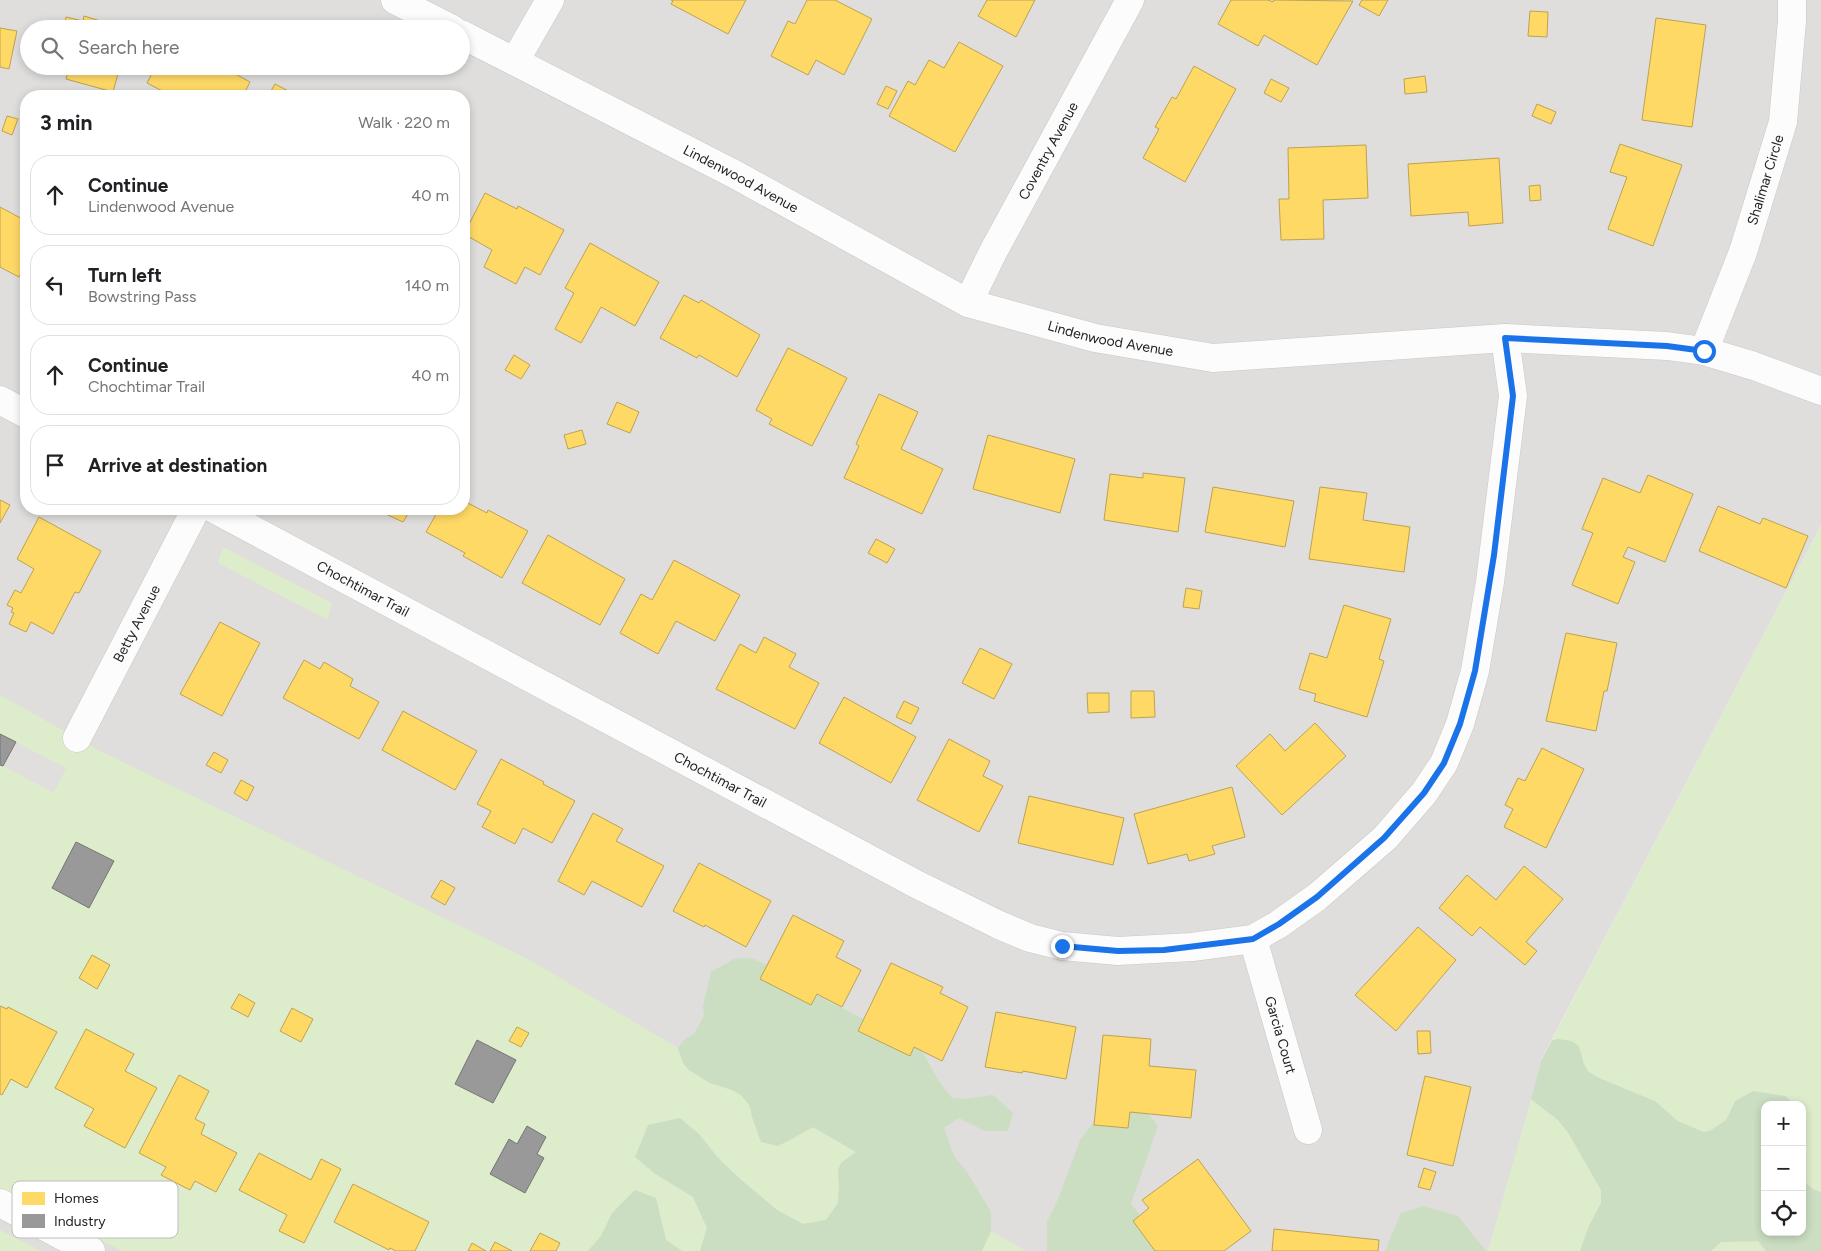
<!DOCTYPE html>
<html lang="en">
<head>
<meta charset="utf-8">
<style>
	:root { --surface:#fff; --page:#f6f6f6; --text:#202124; --muted:#757577; --line:#e0e0e0 }
	body { margin:0; font-family:Figtree,sans-serif; background:var(--page); color:var(--text) }
	.controls { position:absolute; right:15px; bottom:15px; display:grid; overflow:hidden; border-radius:10px; box-shadow:0 2px 8px #0003 }
	.controls button { width:45px; height:45px; display:grid; place-items:center; padding:0; border:0; border-bottom:1px solid var(--line); background:var(--surface); color:var(--text); font:25px sans-serif }
	.stop { position:absolute; width:15px; height:15px; margin:-11px; border:4px solid #1a73e8; border-radius:50%; background:#fff }
	.stop.end { background:#1a73e8; border-color:#fff; box-shadow:0 1px 5px #0008 }
	.list { margin:0; padding:0; list-style:none }
	h2 { display:flex; justify-content:space-between; align-items:center; height:65px; margin:0; padding:0 20px; font-size:21px }
	h2 small { font-size:16px; font-weight:400; color:var(--muted) }
	.list li { display:grid; grid-template-columns:32px 1fr auto; gap:15px; align-items:center; box-sizing:border-box; height:80px; margin:0 10px 10px; padding:0 10px; border:1px solid var(--line); border-radius:20px }
	.list b { display:block; font-size:19px; white-space:nowrap }
	.list p { margin:0; font-size:16px; white-space:nowrap; color:var(--muted) }
	.list em { font-size:16px; font-style:normal; color:var(--muted) }
	.icon { flex:none; width:28px; height:28px; fill:none; stroke:currentColor; stroke-width:2; stroke-linecap:round; stroke-linejoin:round }
	.map { position:relative; flex:none; width:1821px; height:1251px; overflow:hidden }
	.search { position:absolute; background:var(--surface); box-shadow:0 2px 8px #0003; left:20px; top:20px; width:450px; height:55px; display:flex; align-items:center; gap:12px; box-sizing:border-box; padding:0 18px; border-radius:28px; color:var(--muted); font-size:19px }
	.panel { position:absolute; background:var(--surface); box-shadow:0 2px 8px #0003; left:20px; top:90px; width:450px; height:425px; border-radius:20px }
	.map>svg:first-child { display:block }
	.residential { fill:#dfdedc; fill-rule:evenodd }
	.grass { fill:#ddeccb }
	.forest { fill:#cbdec1 }
	.parking { fill:#e0dfde }
	.homes { fill:#ffd966; stroke:#bda252 }
	.industry { fill:#999; stroke:#757575 }
	.lines { fill:none; stroke-linecap:round; stroke-linejoin:round }
	.minor-casing { stroke:#c9c8c7; stroke-width:29 }
	.minor { stroke:#fdfcfc; stroke-width:28 }
	.route { stroke:#1a73e8; stroke-width:6 }
	.labels { text-anchor:middle; stroke-width:5; stroke-linejoin:round; paint-order:stroke }
	.street-label { font-size:14px; fill:#222; stroke:#fff }
	.key { fill:#fff; stroke:#bdbdbd; stroke-width:1 }
	.key-label { font-size:14px; fill:#222 }
</style>
</head>
<body>
<div class="map">
<svg width="1821" height="1251" viewBox="0 0 1821 1251">
	<rect width="100%" height="100%" fill="#f0eeeb"/>
	<path class="residential" d="M0,0H1821V525L1542,1058L1765,1232H1802L1821,1251H0ZM29,29H461V66H29ZM26,96H464V509H26Z"/>
	<path class="grass" d="M1821,525V1192L1813,1189L1802,1179V1105H1794L1786,1096L1753,1091L1735,1101L1726,1120L1711,1130L1704,1132L1678,1121L1655,1101L1597,1077L1588,1071L1584,1064L1579,1046L1558,1039L1552,1040Z
		M223,547L332,603L328,620L218,563Z
		M0,695L98,750L528,959L678,1048L683,1063L689,1070L710,1083L732,1090L741,1095L750,1106L752,1117L778,1146L791,1140L813,1127L856,1152L841,1163L838,1170L839,1184L838,1203L826,1220L803,1224L777,1210L740,1179L719,1159L654,1173L693,1197L707,1228L700,1251H682L666,1240L656,1198L612,1213L601,1236L588,1251H122L0,1188Z
		M1531,1099L1558,1120L1569,1134L1601,1190V1203L1589,1226L1580,1251H1488Z
		M0,1230L41,1251H0Z
		M991,1231L1026,1251H982Z
		M1758,1241L1766,1251H1711L1721,1242Z"/>
	<path class="forest" d="M734,959C740,959 750,957 756,960C769,965 783,976 796,983C835,1005 874,1026 916,1041L940,1083L952,1098L964,1099L993,1095L1013,1113L1008,1131H985L959,1118L944,1128L954,1156L967,1172L991,1212V1231L982,1251H700L707,1228L693,1197L654,1173L635,1157L648,1125L680,1118L699,1134L719,1159L740,1179L777,1210L803,1224L826,1220L838,1203L839,1184L838,1170L841,1163L856,1152L813,1127L778,1146L761,1142L752,1117L750,1106L741,1095L732,1090L710,1083L689,1070L683,1063L678,1048L685,1039L694,1034L704,1016L703,1006L711,972Z
		M1558,1039L1572,1041L1579,1046L1584,1064L1588,1071L1597,1077L1655,1101L1678,1121L1704,1132L1711,1130L1726,1120L1735,1101L1753,1091L1786,1096L1794,1105H1765V1232H1802V1179L1813,1189L1821,1192V1251H1766L1758,1241L1721,1242L1711,1251H1580L1589,1226L1601,1203V1190L1569,1134L1558,1120L1531,1099L1542,1059L1552,1040Z
		M1137,1100L1158,1126L1131,1204L1157,1236L1209,1251H1047V1222L1059,1197L1080,1140L1110,1102Z
		M635,1190L656,1198L666,1240L682,1251H588L601,1236L612,1213Z
		M1423,1206L1458,1216L1486,1251H1385L1401,1213Z"/>
	<path class="parking" d="M16,742L66,768L54,793L3,766Z"/>
	<path class="homes" d="M671,0H746L728,34L671,4L673,1Z
		M807,0H835L872,19L844,75L816,60L808,75L771,56L788,21L795,24Z
		M987,0H1035L1016,37L978,16Z
		M1231,0H1268L1273,2L1274,0L1353,1L1317,65L1264,35L1258,46L1218,24Z
		M1362,0H1388L1379,16L1359,5Z
		M1530,11L1548,12L1547,37L1528,36Z
		M84,16L127,29H63L66,17L83,21Z
		M1656,18L1706,25L1692,127L1642,120Z
		M0,28L17,31L9,69L0,67Z
		M959,42L1003,66L955,152L889,116L908,81L915,85L929,60L944,68Z
		M67,66H120L113,92L66,79L69,67Z
		M156,66H221L250,82L243,96H172L147,83Z
		M1194,66L1236,89L1185,182L1143,158L1159,129L1155,127L1172,97L1176,99Z
		M1425,76L1427,92L1405,94L1404,79Z
		M1271,79L1289,88L1281,102L1264,93Z
		M275,84L298,96H268Z
		M886,86L897,91L888,109L877,104Z
		M1537,104L1556,112L1551,124L1532,116Z
		M7,116L18,119L12,135L2,131Z
		M1620,144L1682,165L1653,246L1608,229L1627,177L1610,172Z
		M1366,145L1368,198L1323,200L1324,239L1281,240L1279,199H1289L1288,148Z
		M1499,158L1503,223L1469,226L1468,212L1411,216L1408,164Z
		M1540,185L1541,200L1530,201L1529,186Z
		M485,193L517,209L518,206L564,230L540,275L525,267L516,284L484,267L492,250L464,234Z
		M0,207L26,221V264L19,277L0,267Z
		M590,243L659,282L635,326L601,307L581,343L555,329L574,293L565,288Z
		M684,295L699,303L701,300L760,335L737,377L699,355L697,358L660,338Z
		M788,348L847,378L812,446L769,424L772,419L756,410Z
		M514,355L530,365L521,379L505,370Z
		M879,394L918,412L901,449L943,469L922,514L844,478L859,446L856,444Z
		M617,402L639,412L630,433L607,424Z
		M582,430L586,444L568,449L564,435Z
		M988,435L1075,459L1060,513L973,489Z
		M1143,473L1185,478L1178,532L1104,520L1110,474L1143,478Z
		M1648,475L1693,494L1665,562L1628,547L1623,557L1635,562L1618,604L1572,585L1593,533L1582,529L1603,478L1640,493Z
		M1213,487L1294,501L1285,547L1205,532Z
		M1320,487L1367,493L1363,520L1410,527L1404,572L1309,559Z
		M0,500L10,505L0,523Z
		M464,501L487,513L488,510L528,531L502,578L463,556L465,553L426,532L439,509H464Z
		M1718,506L1760,524L1763,518L1808,536L1786,588L1699,551Z
		M375,509H411L403,522Z
		M39,517L101,551L79,593L75,592L53,634L31,622L26,632L9,624L14,613L11,612L13,608L7,605L15,590L21,593L34,569L17,559Z
		M548,535L625,579L600,625L522,583Z
		M876,539L895,549L887,563L868,553Z
		M674,560L740,595L715,641L676,621L658,654L620,633L641,594L652,600Z
		M1186,588L1202,591L1199,609L1183,607Z
		M1344,605L1391,619L1379,659L1384,661L1367,717L1314,701L1316,694L1299,689L1310,653L1327,658Z
		M220,622L260,643L222,716L180,694Z
		M1566,633L1617,643L1607,691H1604L1596,731L1546,721Z
		M764,637L796,654L789,667L819,683L795,729L716,689L740,644L756,653Z
		M980,648L1012,664L994,699L962,683Z
		M304,660L320,669L324,662L353,679L350,686L379,702L359,739L283,698Z
		M1131,691H1154L1155,717L1131,718Z
		M1087,693H1109V712L1088,713Z
		M844,697L916,737L891,783L819,743Z
		M904,701L919,708L911,724L896,717Z
		M403,711L477,751L455,790L382,750Z
		M1315,723L1346,756L1282,815L1236,766L1270,734L1285,751Z
		M949,739L990,761L983,776L1003,786L979,832L917,800Z
		M1542,748L1584,769L1546,848L1504,827L1513,809L1505,805L1518,778L1525,781Z
		M214,752L228,760L221,773L206,765Z
		M501,759L544,782L543,784L575,801L552,843L523,828L515,844L482,827L491,811L477,804Z
		M241,780L254,787L247,801L234,793Z
		M1232,787L1245,837L1212,846L1215,854L1189,861L1187,854L1148,864L1134,814Z
		M1029,796L1124,818L1113,865L1018,843Z
		M593,813L623,829L616,841L664,866L642,907L592,881L584,895L558,881Z
		M699,863L771,901L746,947L705,925L704,927L673,911Z
		M1524,866L1563,899L1526,942L1537,951L1525,965L1480,927L1472,936L1439,908L1467,875L1496,900Z
		M441,880L455,888L445,905L431,897Z
		M793,915L844,941L836,957L861,970L842,1007L817,994L811,1005L760,979Z
		M1418,927L1456,960L1396,1031L1355,995Z
		M92,955L110,965L97,989L79,978Z
		M891,963L943,987L940,993L968,1007L942,1061L914,1047L910,1056L858,1031Z
		M239,994L255,1003L248,1017L231,1008Z
		M0,1006L7,1009L8,1007L57,1032L27,1088L11,1079L2,1095L0,1094Z
		M292,1008L313,1019L301,1042L280,1031Z
		M996,1012L1076,1027L1066,1079L1023,1071L1022,1073L985,1067Z
		M517,1027L529,1033L521,1047L509,1041Z
		M86,1029L134,1054L125,1071L157,1088L125,1148L84,1126L94,1109L55,1088Z
		M1417,1031H1430L1431,1053L1418,1054Z
		M1103,1035L1151,1039L1149,1066L1196,1070L1191,1118L1130,1112L1128,1128L1094,1125Z
		M179,1075L209,1091L195,1119L205,1124L201,1134L237,1153L216,1192L195,1181L190,1190L161,1175L166,1167L139,1153Z
		M1425,1076L1471,1087L1453,1166L1407,1155Z
		M259,1153L311,1180L321,1159L341,1169L304,1243L279,1231L287,1215L239,1190Z
		M1198,1159L1251,1231L1224,1251H1155L1133,1221L1149,1208L1142,1200Z
		M1424,1168L1436,1172L1430,1190L1418,1187Z
		M353,1184L429,1222L415,1251H396L390,1248L389,1250L334,1222Z
		M1274,1229L1379,1240L1378,1251H1272Z
		M540,1233L560,1243L556,1251H530Z
		M495,1242L512,1251H490Z
		M472,1243L486,1251H468Z"/>
	<path class="industry" d="M0,734L16,742L3,766L0,765Z
		M76,842L114,861L89,908L52,888Z
		M477,1040L516,1060L493,1103L455,1084Z
		M527,1126L546,1137L537,1154L544,1158L525,1193L490,1174L509,1139L517,1144Z"/>
	<g class="lines">
		<g class="minor-casing">
			<g id="minor">
				<path d="M395,0L452,29"/>
				<path id="s1" d="M461,34L736,175L968,303L1095,338L1213,358L1505,338L1667,346L1704,351L1754,366L1821,391"/>
				<path d="M515,61L550,0"/>
				<path id="s2" d="M968,303L993,252L1130,0"/>
				<path id="s3" d="M1704,351L1743,252L1783,122L1792,21V0"/>
				<path d="M0,400L26,414"/>
				<path id="s4" d="M214,509L916,884L999,925L1030,938L1062,946L1118,951L1192,947L1253,939L1279,924L1317,897L1385,838L1424,793L1444,763L1460,724L1475,671L1490,582L1513,396L1505,338"/>
				<path id="s5" d="M77,738L196,509"/>
				<path id="s6" d="M1253,939L1308,1130"/>
				<path d="M0,1203L91,1251"/>
			</g>
		</g>
		<use href="#minor" class="minor"/>
	</g>
	<g class="lines">
		<path class="route" d="M1062,946L1118,951L1164,950L1253,939L1279,924L1317,897L1384,838L1424,793L1444,763L1460,724L1475,671L1494,555L1513,396L1505,338L1667,346L1704,351"/>
	</g>
	<g class="labels">
		<g class="street-label">
			<text dy="5" stroke="none"><textPath href="#s2" startOffset="172">Coventry Avenue</textPath></text>
			<text dy="5" stroke="none"><textPath href="#s1" startOffset="315">Lindenwood Avenue</textPath></text>
			<text dy="5" stroke="none"><textPath href="#s3" startOffset="182">Shalimar Circle</textPath></text>
			<text dy="5" stroke="none"><textPath href="#s1" startOffset="721">Lindenwood Avenue</textPath></text>
			<text dy="5" stroke="none"><textPath href="#s4" startOffset="169">Chochtimar Trail</textPath></text>
			<text dy="5" stroke="none"><textPath href="#s5" startOffset="129">Betty Avenue</textPath></text>
			<text dy="5" stroke="none"><textPath href="#s4" startOffset="574">Chochtimar Trail</textPath></text>
			<text dy="5" stroke="none"><textPath href="#s6" startOffset="100">Garcia Court</textPath></text>
		</g>
	</g>
	<rect x="12" y="1181" width="166" height="57" rx="8" class="key"/>
	<rect x="22" y="1192" width="23" height="13" fill="#ffd966"/>
	<rect x="22" y="1214" width="23" height="14" fill="#999"/>
	<g class="key-label">
		<text x="54" y="1203">Homes</text>
		<text x="54" y="1226">Industry</text>
	</g>
</svg>
<div class="controls">
<button>+</button>
<button>−</button>
<button><svg class="icon" aria-label="locate" viewBox="0 0 24 24"><circle cx="12" cy="12" r="6"/><path d="M12 2v4M12 18v4M2 12h4M18 12h4"/></svg></button>
</div>
<div class="stop" style="left:1704px;top:351px"></div>
<div class="stop end" style="left:1062px;top:946px"></div>
<div class="search"><svg class="icon" aria-label="search" viewBox="0 0 24 24"><circle cx="10" cy="10" r="6"/><path d="M15 15l6 6"/></svg>Search here</div>
<section class="panel">
<h2>3 min<small>Walk · 220 m</small></h2>
<ul class="list">
<li><svg class="icon" aria-label="ahead" viewBox="0 0 24 24"><path d="M12 20V5M6 11l6-6 6 6"/></svg><div><b>Continue</b><p>Lindenwood Avenue</p></div><em>40 m</em></li>
<li><svg class="icon" aria-label="left" viewBox="0 0 24 24"><path d="M17 20v-9H6M10 6l-5 5 5 5"/></svg><div><b>Turn left</b><p>Bowstring Pass</p></div><em>140 m</em></li>
<li><svg class="icon" aria-label="ahead" viewBox="0 0 24 24"><path d="M12 20V5M6 11l6-6 6 6"/></svg><div><b>Continue</b><p>Chochtimar Trail</p></div><em>40 m</em></li>
<li><svg class="icon" aria-label="arrive" viewBox="0 0 24 24"><path d="M6 21V4h12l-3 4 3 4H6"/></svg><div><b>Arrive at destination</b></div></li>
</ul>
</section>
</div>
</body>
</html>
